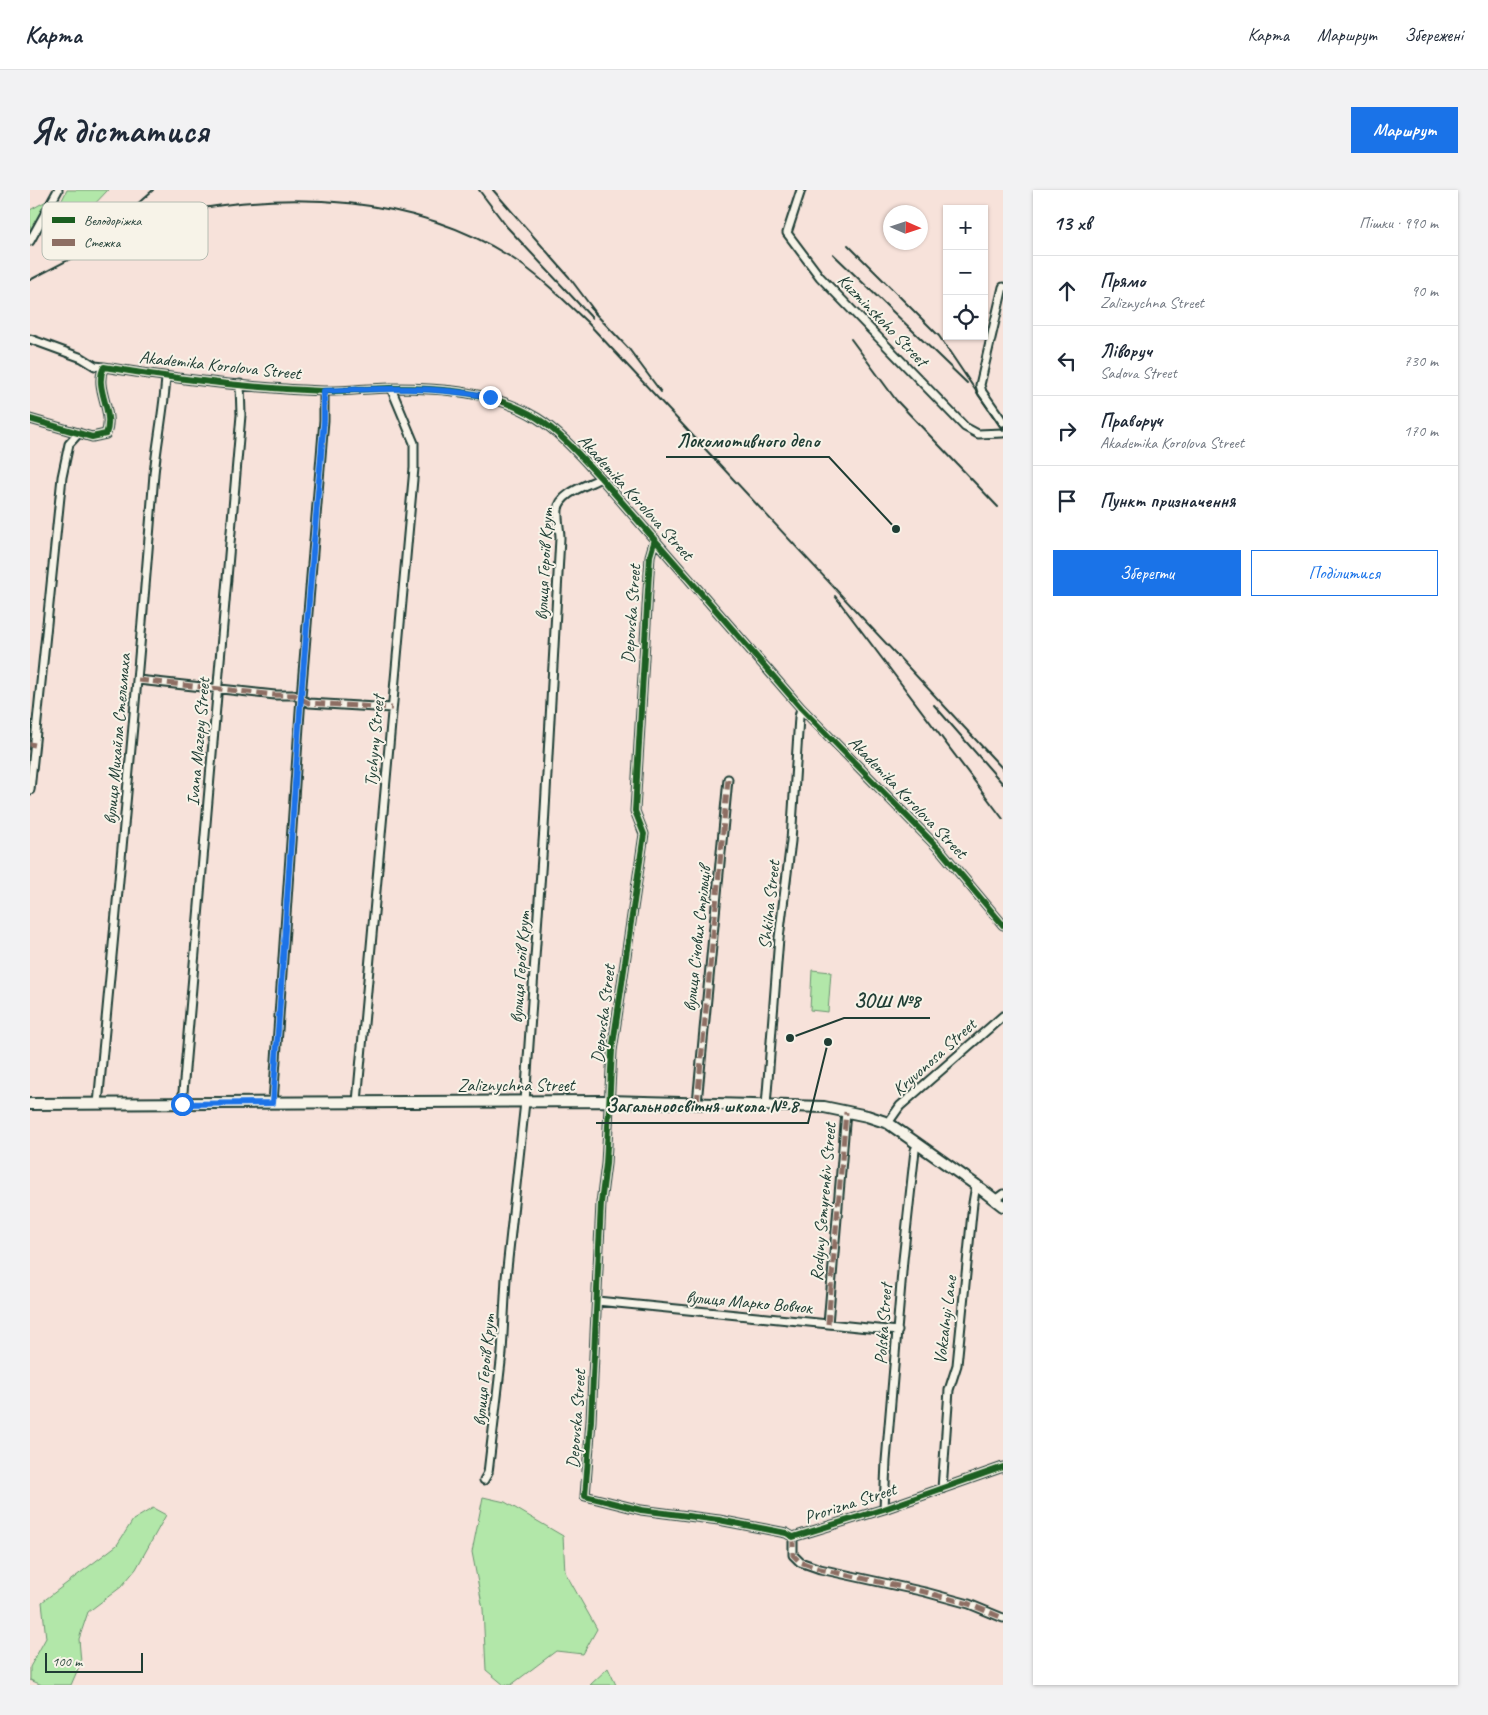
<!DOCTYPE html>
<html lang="uk">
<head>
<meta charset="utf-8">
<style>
	:root { --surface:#fff; --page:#f2f2f3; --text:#1f2937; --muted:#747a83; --line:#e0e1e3; --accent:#1a73e8 }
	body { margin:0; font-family:Caveat,sans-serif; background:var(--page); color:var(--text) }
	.controls { position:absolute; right:15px; top:15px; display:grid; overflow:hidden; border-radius:0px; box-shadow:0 1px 4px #0004 }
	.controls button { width:45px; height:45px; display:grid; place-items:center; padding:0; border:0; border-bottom:1px solid var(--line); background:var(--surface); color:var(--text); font:25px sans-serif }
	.compass { position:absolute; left:853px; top:15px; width:45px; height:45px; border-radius:50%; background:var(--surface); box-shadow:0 1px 4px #0004; rotate:93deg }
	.scale { position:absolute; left:15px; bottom:12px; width:98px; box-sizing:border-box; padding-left:5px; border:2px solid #1f3d34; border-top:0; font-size:14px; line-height:18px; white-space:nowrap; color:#1f3d34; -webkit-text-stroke:4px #f7f3e8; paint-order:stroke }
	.stop { position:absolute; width:15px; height:15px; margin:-11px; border:4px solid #1a73e8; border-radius:50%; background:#fff }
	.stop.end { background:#1a73e8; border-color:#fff; box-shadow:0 1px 5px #0008 }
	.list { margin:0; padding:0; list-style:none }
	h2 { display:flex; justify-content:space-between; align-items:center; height:65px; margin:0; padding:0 20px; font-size:21px }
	h2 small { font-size:16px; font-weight:400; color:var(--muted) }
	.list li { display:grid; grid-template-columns:32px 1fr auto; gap:15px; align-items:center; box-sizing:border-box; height:70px; padding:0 20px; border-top:1px solid var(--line) }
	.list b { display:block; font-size:19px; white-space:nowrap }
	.list p { margin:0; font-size:16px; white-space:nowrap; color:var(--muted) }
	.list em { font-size:16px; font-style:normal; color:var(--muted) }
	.actions { display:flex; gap:10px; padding:15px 20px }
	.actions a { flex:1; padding:11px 0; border:1px solid var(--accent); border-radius:0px; text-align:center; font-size:18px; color:var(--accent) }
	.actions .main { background:var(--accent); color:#fff }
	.icon { flex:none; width:28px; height:28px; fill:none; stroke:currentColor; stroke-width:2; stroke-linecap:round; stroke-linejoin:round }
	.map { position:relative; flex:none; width:973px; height:1495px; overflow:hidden; border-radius:0px }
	header { display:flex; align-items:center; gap:30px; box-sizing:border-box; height:70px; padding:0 25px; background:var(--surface); border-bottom:1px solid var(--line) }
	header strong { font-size:24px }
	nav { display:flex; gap:28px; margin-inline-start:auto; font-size:18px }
	.intro { display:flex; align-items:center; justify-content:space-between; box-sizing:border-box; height:120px; padding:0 30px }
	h1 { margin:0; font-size:35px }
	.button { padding:12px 22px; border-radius:0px; background:var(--accent); color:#fff; font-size:18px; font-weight:700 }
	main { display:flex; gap:30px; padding:0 30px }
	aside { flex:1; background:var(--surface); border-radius:0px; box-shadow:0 1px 4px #0004 }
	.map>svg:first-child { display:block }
	.green { fill:#b2e7a9; stroke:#68926e }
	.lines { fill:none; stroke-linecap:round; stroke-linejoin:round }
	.street-casing { stroke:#1f3d34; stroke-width:11 }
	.secondary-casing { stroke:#1f3d34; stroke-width:14 }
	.street { stroke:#f7f3e8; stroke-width:7 }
	.secondary { stroke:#f7f3e8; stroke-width:10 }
	.rail { stroke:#1f3d34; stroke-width:2 }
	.quiet { stroke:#8d6e63; stroke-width:5; stroke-dasharray:10 5; stroke-linecap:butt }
	.cycleway-casing { stroke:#f7f3e8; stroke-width:9 }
	.cycleway { stroke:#1b5e20; stroke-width:6 }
	.route { stroke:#1a73e8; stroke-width:6 }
	.labels { text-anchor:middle; stroke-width:4; stroke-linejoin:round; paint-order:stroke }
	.street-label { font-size:18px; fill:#1f3d34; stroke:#f7f3e8 }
	.key { fill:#f7f3e8; stroke:#b6bcb2; stroke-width:1 }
	.key-label { font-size:14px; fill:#1f3d34 }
	.leader { fill:none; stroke:#1f3d34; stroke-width:2 }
	.callout-dot { fill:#1f3d34; stroke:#f7f3e8; stroke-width:2 }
	.callout-label { font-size:19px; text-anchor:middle; font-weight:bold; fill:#1f3d34; stroke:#f7f3e8; stroke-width:4; stroke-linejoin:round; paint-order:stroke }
</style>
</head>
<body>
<header>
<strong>Карта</strong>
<nav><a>Карта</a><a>Маршрут</a><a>Збережені</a></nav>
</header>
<div class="intro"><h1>Як дістатися</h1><a class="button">Маршрут</a></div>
<main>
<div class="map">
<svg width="973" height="1495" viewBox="0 0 973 1495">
	<rect width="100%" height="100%" fill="#f7e2da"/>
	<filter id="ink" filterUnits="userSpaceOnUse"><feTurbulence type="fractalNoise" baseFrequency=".02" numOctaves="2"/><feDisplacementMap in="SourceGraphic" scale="10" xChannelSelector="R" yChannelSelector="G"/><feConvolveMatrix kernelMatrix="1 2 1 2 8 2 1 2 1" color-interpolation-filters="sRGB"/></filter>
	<g filter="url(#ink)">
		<path class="green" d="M37,0H78L58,21L19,48L16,47L15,44Z
			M20,9L0,45V20Z
			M782,780L801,782L798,822L780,820Z
			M453,1307L475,1312L533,1346L535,1382L567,1439L553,1464L526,1461L481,1495H474L456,1480L453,1419L442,1362Z
			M123,1318L136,1325L106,1379L91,1397L58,1422L49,1449L51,1472L41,1495H12L0,1490V1477L16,1448L12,1412L87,1355L103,1330Z
			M578,1478L586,1495H560Z"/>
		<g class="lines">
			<g class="street-casing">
				<path id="street" d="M771,0L757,43L790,87L935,237L948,244L973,243
					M0,51L28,0
					M973,97L950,195L952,202L973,232
					M0,149L52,168L65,176L74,177
					M0,229L62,247L76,244C85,221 63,198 74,177C146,189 220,198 293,201C315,202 338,198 361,198C412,198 463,201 507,228C531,243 551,267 571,288L771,518L912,662L973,735
					M625,349L620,366L605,621L614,644L582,861L576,974L571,1013L561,1231L555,1306L611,1320L689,1330L756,1343L763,1347L854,1319L973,1277
					M108,490L245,505H264L279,513L362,518
					M0,600L32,287L39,254L49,243
					M327,912L384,278V253L361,198
					M243,913L271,507L294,230V201
					M667,913L698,589
					M68,914C88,704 108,495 124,284C127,252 134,220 136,187
					M152,914L211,225L210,194
					M736,916L749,748L761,651L769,527L771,518
					M858,933L870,916L973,826
					M965,1010L973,1004
					M567,1111L868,1141
					M798,1134L816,922
					M454,1290L458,1283L472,1163L476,1088L495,912L514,638L530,348C530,339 527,328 528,320C529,303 558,295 571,288
					M912,1299L919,1200L927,1175L943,1013L946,995
					M854,1319L856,1271L873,1070L885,960L888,954
					M763,1347V1365L770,1372L790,1379L895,1402L939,1414L973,1428"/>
			</g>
			<g class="secondary-casing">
				<path id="secondary" d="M0,914L578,911L794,917L837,926L858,933L946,995L973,1016"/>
			</g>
			<use href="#street" class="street"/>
			<use href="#secondary" class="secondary"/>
			<path class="rail" d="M449,0L477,37L562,128
				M463,0L539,87L566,123
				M57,54L85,34L123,0
				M818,55L909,146L973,241
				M803,64L937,193
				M0,90C49,64 98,38 151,22C260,0 383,6 479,66C508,84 533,109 557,132L973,579
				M560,118L599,159L631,202
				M821,149L866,210L968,317
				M805,406L973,629
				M904,515L973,594"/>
			<path class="quiet" d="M108,490L245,505H264L279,513L362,518
				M0,554L5,555
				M667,913L698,589
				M798,1134L816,922
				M763,1347V1365L770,1372L790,1379L895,1402L939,1414L973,1428"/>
			<g class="cycleway-casing">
				<path id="cycleway" d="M0,229L62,247L76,244C85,221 63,198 74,177C146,189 220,198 293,201C315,202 338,198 361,198C412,198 463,201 507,228C531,243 551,267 571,288L771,518L912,662L973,735
					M625,349L620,366L605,621L614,644L582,861L576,974L571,1013L561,1231L555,1306L611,1320L689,1330L756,1343L763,1347L854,1319L973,1277"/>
			</g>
			<use href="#cycleway" class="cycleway"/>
		</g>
	</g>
	<g class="lines" filter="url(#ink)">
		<path class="route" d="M152,914L243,913L271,507L294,230V201C350,198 405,196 460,207"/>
	</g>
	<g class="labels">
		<g class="street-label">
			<text transform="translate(853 130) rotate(46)" y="6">Kuzminskoho Street</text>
			<text transform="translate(190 175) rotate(6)" y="6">Akademika Korolova Street</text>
			<text transform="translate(606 307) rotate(48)" y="6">Akademika Korolova Street</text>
			<text transform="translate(514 374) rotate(-87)" y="6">вулиця Героїв Крут</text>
			<text transform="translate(601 424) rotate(-86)" y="6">Depovska Street</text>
			<text transform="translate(87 549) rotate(-85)" y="6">вулиця Михайла Стельмаха</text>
			<text transform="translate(344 551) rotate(-85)" y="6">Tychyny Street</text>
			<text transform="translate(168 552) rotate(-85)" y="6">Ivana Mazepy Street</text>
			<text transform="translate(878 607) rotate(46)" y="6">Akademika Korolova Street</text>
			<text transform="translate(739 715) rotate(-84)" y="6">Shkilna Street</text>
			<text transform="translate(667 749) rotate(-84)" y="6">вулиця Січових Стрільців</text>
			<text transform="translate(490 777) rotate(-86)" y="6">вулиця Героїв Крут</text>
			<text transform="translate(573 824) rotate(-83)" y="6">Depovska Street</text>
			<text transform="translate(904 867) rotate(-42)" y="6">Kryvonosa Street</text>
			<text x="486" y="901">Zaliznychna Street</text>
			<text transform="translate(793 1012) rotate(-85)" y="6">Rodyny Semyrenkiv Street</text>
			<text transform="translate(719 1112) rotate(5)" y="6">вулиця Марко Вовчок</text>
			<text transform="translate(915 1130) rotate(-83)" y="6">Vokzalnyi Lane</text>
			<text transform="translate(853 1134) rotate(-86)" y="6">Polska Street</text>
			<text transform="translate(454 1180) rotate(-85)" y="6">вулиця Героїв Крут</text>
			<text transform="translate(546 1229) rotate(-86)" y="6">Depovska Street</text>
			<text transform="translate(820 1313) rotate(-18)" y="6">Prorizna Street</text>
		</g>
	</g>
	<rect x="12" y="12" width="166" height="58" rx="8" class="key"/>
	<rect x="22" y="27" width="23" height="6" fill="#1b5e20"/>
	<rect x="22" y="49" width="23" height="7" fill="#8d6e63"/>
	<g class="key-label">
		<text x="54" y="35">Велодоріжка</text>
		<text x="54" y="57">Стежка</text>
	</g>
	<path class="leader" d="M866 339L799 267H636M760 848L814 828H900M798 852L778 933H566"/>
	<g class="callout-dot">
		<circle cx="866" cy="339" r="5"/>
		<circle cx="760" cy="848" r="5"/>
		<circle cx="798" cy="852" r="5"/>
	</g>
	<g class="callout-label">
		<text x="718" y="257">Локомотивного депо</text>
		<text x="857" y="817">ЗОШ №8</text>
		<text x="672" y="922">Загальноосвітня школа № 8</text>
	</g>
</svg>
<div class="controls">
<button>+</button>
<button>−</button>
<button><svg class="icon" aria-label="locate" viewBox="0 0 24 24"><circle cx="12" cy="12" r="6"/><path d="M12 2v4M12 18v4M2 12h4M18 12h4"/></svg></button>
</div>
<svg class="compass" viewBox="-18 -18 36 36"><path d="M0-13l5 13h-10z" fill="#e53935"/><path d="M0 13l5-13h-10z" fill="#747a83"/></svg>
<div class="scale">100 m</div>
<div class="stop" style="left:152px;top:914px"></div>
<div class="stop end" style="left:460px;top:207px"></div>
</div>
<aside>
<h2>13 хв<small>Пішки · 990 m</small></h2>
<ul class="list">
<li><svg class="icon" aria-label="ahead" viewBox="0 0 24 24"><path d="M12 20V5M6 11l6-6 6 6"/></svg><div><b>Прямо</b><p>Zaliznychna Street</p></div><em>90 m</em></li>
<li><svg class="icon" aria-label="left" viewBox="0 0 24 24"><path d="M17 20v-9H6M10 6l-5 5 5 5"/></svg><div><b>Ліворуч</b><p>Sadova Street</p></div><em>730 m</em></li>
<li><svg class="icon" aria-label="right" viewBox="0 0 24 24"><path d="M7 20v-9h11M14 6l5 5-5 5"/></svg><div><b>Праворуч</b><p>Akademika Korolova Street</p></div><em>170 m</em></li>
<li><svg class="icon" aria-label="arrive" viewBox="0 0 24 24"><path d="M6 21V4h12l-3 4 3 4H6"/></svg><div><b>Пункт призначення</b></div></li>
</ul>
<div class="actions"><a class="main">Зберегти</a><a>Поділитися</a></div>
</aside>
</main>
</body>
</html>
